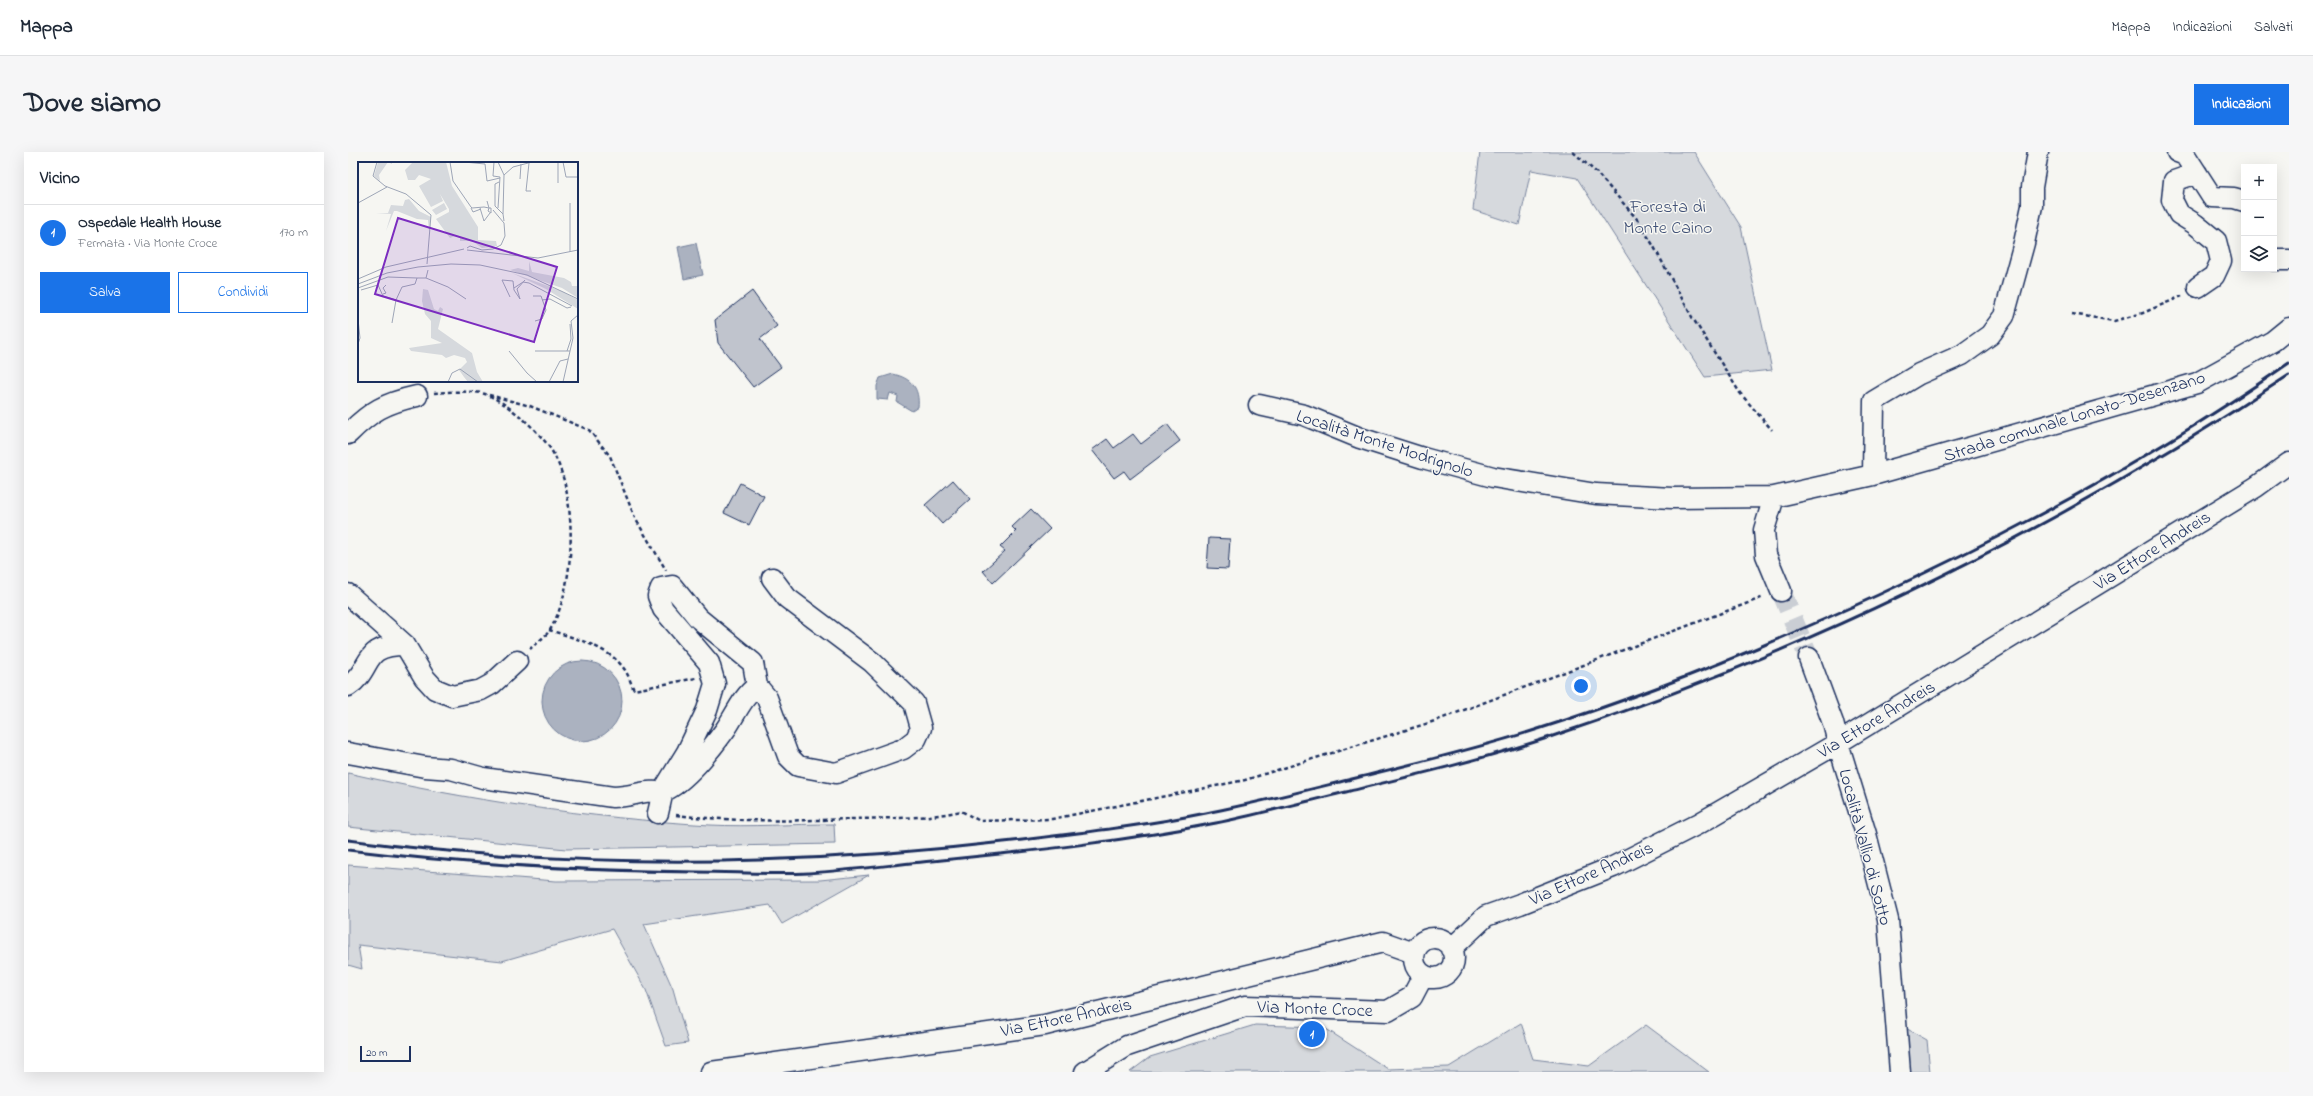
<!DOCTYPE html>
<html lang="it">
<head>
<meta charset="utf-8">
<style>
	:root { --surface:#fff; --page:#f6f6f7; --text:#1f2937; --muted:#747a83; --line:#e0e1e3; --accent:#1a73e8 }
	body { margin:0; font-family:"Indie Flower",sans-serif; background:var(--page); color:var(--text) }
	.controls { position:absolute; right:12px; top:12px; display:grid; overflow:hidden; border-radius:0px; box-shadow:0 4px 16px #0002 }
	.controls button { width:36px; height:36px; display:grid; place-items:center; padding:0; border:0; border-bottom:1px solid var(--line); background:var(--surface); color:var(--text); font:20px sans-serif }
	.scale { position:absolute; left:12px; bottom:10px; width:51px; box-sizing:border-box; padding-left:4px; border:2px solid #1b2f5e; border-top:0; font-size:11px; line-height:14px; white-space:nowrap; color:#1b2f5e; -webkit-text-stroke:3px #f6f6f2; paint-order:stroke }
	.you { position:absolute; left:1233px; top:534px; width:14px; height:14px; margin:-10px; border:3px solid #fff; border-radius:50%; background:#1a73e8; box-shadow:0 0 0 6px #1a73e833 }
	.badge { display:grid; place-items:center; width:26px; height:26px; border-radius:50%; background:var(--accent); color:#fff; font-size:13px; font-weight:700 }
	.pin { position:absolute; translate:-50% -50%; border:2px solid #fff; box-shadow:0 1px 4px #0006 }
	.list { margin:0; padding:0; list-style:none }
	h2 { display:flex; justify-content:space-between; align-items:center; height:52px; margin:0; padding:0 16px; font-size:17px }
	h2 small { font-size:13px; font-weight:400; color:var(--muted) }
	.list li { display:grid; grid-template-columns:26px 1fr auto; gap:12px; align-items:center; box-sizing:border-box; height:56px; padding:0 16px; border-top:1px solid var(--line) }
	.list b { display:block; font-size:15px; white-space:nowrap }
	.list p { margin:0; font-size:13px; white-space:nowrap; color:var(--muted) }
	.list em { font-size:13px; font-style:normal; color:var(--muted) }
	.actions { display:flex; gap:8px; padding:12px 16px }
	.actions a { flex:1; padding:9px 0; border:1px solid var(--accent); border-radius:0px; text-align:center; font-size:14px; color:var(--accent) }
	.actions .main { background:var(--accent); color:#fff }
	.icon { flex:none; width:22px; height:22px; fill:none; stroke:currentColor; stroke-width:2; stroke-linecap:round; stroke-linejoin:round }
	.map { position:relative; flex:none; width:1941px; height:920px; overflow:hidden; border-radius:0px }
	header { display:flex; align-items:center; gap:24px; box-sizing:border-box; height:56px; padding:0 20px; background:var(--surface); border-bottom:1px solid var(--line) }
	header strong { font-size:19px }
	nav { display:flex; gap:22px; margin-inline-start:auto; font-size:14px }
	.intro { display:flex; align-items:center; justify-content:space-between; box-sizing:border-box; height:96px; padding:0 24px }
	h1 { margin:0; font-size:28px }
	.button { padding:10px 18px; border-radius:0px; background:var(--accent); color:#fff; font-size:14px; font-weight:700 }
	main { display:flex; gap:24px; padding:0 24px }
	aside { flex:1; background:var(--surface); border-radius:0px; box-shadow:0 4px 16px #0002 }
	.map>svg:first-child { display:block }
	.green { fill:#d6d9dd; stroke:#78849e }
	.water { fill:#abb2c0; stroke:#717e99 }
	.building { fill:#c0c4cd; stroke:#1b2f5e }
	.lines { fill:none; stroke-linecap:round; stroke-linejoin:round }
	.minor-tunnel { stroke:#caced4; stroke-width:20; stroke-dasharray:20 10; stroke-linecap:butt }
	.minor-casing { stroke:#1b2f5e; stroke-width:23 }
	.path { stroke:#1b2f5e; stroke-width:2.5; stroke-dasharray:4 3; stroke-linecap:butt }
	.minor { stroke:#f6f6f2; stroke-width:20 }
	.rail { stroke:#1b2f5e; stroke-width:3 }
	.labels { text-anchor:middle; stroke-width:3; stroke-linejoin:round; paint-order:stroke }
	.park-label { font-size:18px; fill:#405177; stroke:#f6f6f2 }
	.street-label { font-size:18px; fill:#1b2f5e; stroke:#f6f6f2 }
	.inset-road { fill:none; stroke:#9ea6b7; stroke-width:1 }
	.view { fill:#7b2cbf; fill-opacity:0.15; stroke:#7b2cbf; stroke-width:2 }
	.inset-edge { fill:none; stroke:#1b2f5e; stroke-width:2 }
</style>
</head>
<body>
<header>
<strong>Mappa</strong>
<nav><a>Mappa</a><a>Indicazioni</a><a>Salvati</a></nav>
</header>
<div class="intro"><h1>Dove siamo</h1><a class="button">Indicazioni</a></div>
<main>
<aside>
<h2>Vicino<small></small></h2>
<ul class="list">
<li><span class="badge">1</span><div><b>Ospedale Health House</b><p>Fermata · Via Monte Croce</p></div><em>170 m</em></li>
</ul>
<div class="actions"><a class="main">Salva</a><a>Condividi</a></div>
</aside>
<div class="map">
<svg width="1941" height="920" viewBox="0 0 1941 920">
	<rect width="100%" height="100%" fill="#f6f6f2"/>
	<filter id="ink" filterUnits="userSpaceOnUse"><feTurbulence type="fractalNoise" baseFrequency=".025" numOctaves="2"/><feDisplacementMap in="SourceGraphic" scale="8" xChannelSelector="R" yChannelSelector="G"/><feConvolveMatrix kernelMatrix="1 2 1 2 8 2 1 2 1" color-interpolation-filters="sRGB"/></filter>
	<g filter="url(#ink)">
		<path class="green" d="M1132,0H1346L1393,75L1424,218L1357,225L1229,26L1183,18L1171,73L1125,58Z
			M0,621C119,648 240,666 362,673C403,675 444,672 486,672L487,692L218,697L0,675Z
			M0,713L208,729L472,728L521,723L434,772L422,753L296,772L325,837L340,891L318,894L298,838L264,777L154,809L10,793L14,817L0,813Z
			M1173,871L1185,907L1241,914L1298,873L1361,920H782L802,905L907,873L975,875L1040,917L1101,915Z
			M1554,874L1579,888L1582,920H1560Z"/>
		<path class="water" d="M348,91L355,123L336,127L330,95Z
			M545,222C563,226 572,236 570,255L564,259L549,250L550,244L542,241L540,248L529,247V234L532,226Z
			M194 549a40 40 0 1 1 80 0a40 40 0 1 1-80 0Z"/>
		<path class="building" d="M404,139L429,174L412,187L433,215L405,235L370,191L367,168Z
			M819,272L832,289L782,327L776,319L766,326L744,298L759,287L766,296L785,282L793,292Z
			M605,328L622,347L594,372L577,353Z
			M392,331L416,344L401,373L376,361Z
			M683,357L702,377L645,431L635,419L657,399L652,395L668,379L664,375Z
			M861,386L882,387L880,417L859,416Z"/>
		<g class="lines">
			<path class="minor-tunnel" d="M1433,439L1461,506"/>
			<g class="minor-casing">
				<path id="minor" d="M1829,0L1837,3L1864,45L1886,46L1896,49
					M1849,21L1826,29L1824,48L1831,62L1847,72L1868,89L1873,109L1866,124L1850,135
					M1926,108H1941
					M911,253L956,263L1012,286L1075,306L1145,325L1248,342L1324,346L1426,345
					M0,282C23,259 37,251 69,244
					M1525,323L1849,231L1925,189L1941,176
					M1433,439L1418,403L1416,378L1426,345L1525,323L1526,249L1571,222L1614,203L1642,183L1656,164L1676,91L1684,54V35L1690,0
					M0,442L57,493L76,525L87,537L104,544L133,538L144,532L169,509
					M1461,506L1485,571L1490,591L1518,682L1540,768L1552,920
					M0,534C26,517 12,493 57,493
					M0,601L77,615L103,617L135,626L265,645C277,645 286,642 298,640C303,639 311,641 316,639C337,630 364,596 377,578C387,564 394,545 409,534
					M310,661L315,639L339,600L359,558L367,532L361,511L315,457L310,444L313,436L324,434L350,466L405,511L409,534L419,546L440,604L450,614L488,621L555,597L568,587L573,576L566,551L524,510L439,446L424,426
					M1066 806a20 20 0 1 1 40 0a20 20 0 1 1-40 0Z
					M1103,797L1138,764L1172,752L1265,715L1352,671L1490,591L1908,335L1941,311
					M363,920L697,873L1035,790L1066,801
					M737,920L779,894L897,854L1040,859L1064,845L1075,824"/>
			</g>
			<path class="path" d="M1225,0L1249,21L1289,67L1305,93L1344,165L1392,241L1424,278
				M1724,162L1766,169L1795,161L1834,144
				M86,241C98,240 125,238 137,242C159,250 194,281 205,301C230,344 228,435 202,478C197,485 188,491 182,497
				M141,243L182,254L241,278L262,304L287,366L318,418
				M201,478C226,486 262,495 277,518C281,524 283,532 286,538L348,526
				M328,663C387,670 446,669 504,667C541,666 577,667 613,659L632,669L704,667L897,628L1087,569L1416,445"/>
			<use href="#minor" class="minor"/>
			<path class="rail" d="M0,688C221,717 445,715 665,689C730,681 795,674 858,661C909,651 959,638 1008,626C1068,611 1128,597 1187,578C1304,541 1419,494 1530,443C1673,377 1812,301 1941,211
				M0,698C116,712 232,719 348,720C385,720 424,723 461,721C505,718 550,712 594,708C686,699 777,689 868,671C912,662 955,650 998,640C1064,624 1132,608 1196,587C1460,500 1710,377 1941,223"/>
		</g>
	</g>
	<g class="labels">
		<g class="park-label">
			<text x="1320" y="60">Foresta di<tspan x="1320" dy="21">Monte Caino</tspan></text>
		</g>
		<g class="street-label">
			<text transform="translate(1726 264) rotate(-17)" y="6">Strada comunale Lonato-Desenzano</text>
			<text transform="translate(1037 291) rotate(18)" y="6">Località Monte Modrignolo</text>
			<text transform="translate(1804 398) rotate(-32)" y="6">Via Ettore Andreis</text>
			<text transform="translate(1528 567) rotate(-31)" y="6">Via Ettore Andreis</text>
			<text transform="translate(1518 695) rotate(75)" y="6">Località Vallio di Sotto</text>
			<text transform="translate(1243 721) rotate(-24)" y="6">Via Ettore Andreis</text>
			<text transform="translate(967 856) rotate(2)" y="6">Via Monte Croce</text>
			<text transform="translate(718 865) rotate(-12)" y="6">Via Ettore Andreis</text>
		</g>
	</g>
	<g transform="translate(10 10)">
		<rect width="220" height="220" fill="#f6f6f2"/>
		<path d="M20,0H34V2L30,0L21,13L22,19L16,14ZM55,0H88L94,24L120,65V78L138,79L139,84L124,86L114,79H102V76L97,74L92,76L78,57L91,50V47L82,32L85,39L73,45L61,24L73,17L61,13L57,18H50L47,8ZM51,37L61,49L73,55L71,70L70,58L59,57L39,49H36L28,69L33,52L18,51H30L33,43L45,44L47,38ZM86,41L89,47L78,53L74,48ZM171,99L174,110L206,116L213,120L214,124H220V136L204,126L152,108L160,106L171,109ZM154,111L204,129L220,138V147L188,127ZM65,127L70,128L76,147L80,149L82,145L85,147L80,167L114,191L119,210L125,220H110L106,215L101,208L109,200L107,196L96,193L88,196L84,193L53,189L51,186L84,181L73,176V159L67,152L64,139Z" fill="#d6d9dd"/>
		<path class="inset-road" d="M19,0L15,14L27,24L48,32L73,53L69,102M92,0L95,19L113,45L114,46L126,45L131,46H133V51L130,49L131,46L129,39M106,0L127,2L129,19L142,16M136,0L135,14L142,15L140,46M140,0L146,13M205,0L208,15H220M171,1L168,29H173M162,17L163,2M141,20L137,22V44L145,52L146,59M200,21V0M0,41L29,25M212,41V90M113,46L115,50L123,47M122,46L126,59L132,51M145,52L146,13L155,5L174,0M109,86L112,84L124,88L135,87L143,83L147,74L146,61L135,48M109,88L180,96L220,88M68,116L90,125L108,137M0,117L28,105L106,87M0,122L29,111L60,105L93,102L122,103L169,113L220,137M0,126L30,115L59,116M156,126L165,120L171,121L214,144M3,128L20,123L25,134L38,138M25,132L28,131L25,126L28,123M175,134H183L188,148L184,157L177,159M152,135L144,118L155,119L156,128L162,137L159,127L167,118M184,138L192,137L209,146L213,145M0,157L2,176L0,182M34,161L38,138L44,125L57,122L59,116H68L70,108M151,189L169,211L179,220M177,189H212M209,189L213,177L212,162M90,220L94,211L102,207L120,220M191,220L202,199L210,197M205,220L215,176L213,159L220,153"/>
		<path class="view" d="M40,56L199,105L176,180L17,132Z"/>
		<rect width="220" height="220" class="inset-edge"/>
	</g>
</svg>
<div class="controls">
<button>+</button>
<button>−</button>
<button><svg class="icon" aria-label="layers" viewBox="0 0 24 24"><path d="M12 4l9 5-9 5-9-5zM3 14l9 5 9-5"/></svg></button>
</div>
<div class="scale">20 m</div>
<div class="you"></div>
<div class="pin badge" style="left:964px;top:882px">1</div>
</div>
</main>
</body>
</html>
